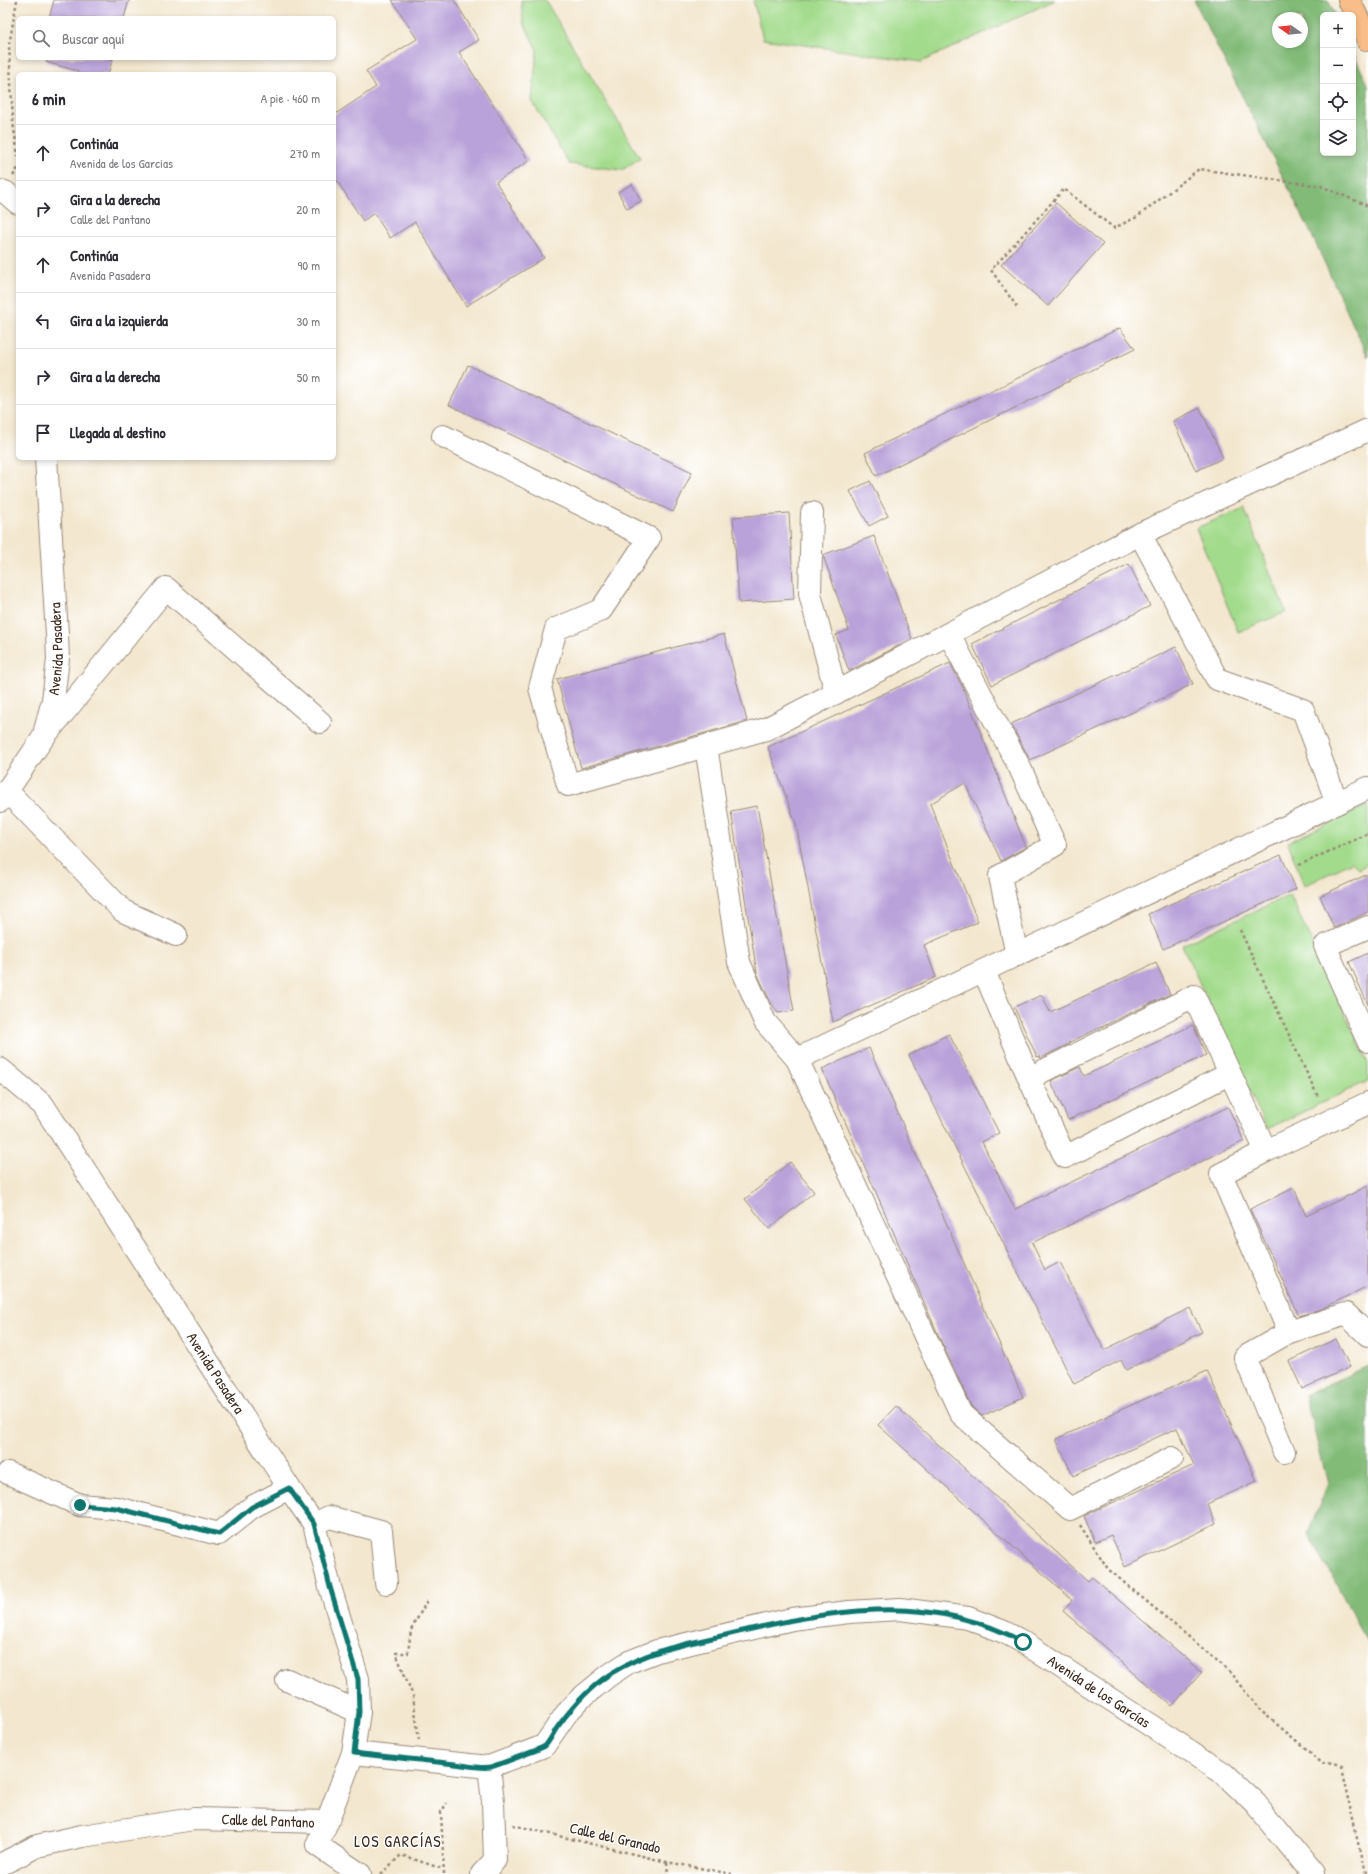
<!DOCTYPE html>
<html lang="es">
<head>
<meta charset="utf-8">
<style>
	:root { --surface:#fff; --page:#f7f7f7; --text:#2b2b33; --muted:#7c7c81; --line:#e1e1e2 }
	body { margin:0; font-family:"Patrick Hand",sans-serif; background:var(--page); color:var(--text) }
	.controls { position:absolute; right:12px; top:12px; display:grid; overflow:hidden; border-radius:6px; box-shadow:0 2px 6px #0003 }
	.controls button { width:36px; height:36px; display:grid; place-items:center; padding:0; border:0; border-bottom:1px solid var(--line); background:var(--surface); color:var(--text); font:20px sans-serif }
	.compass { position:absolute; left:1272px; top:12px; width:36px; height:36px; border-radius:50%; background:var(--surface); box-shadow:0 2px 6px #0003; rotate:285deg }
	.stop { position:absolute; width:12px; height:12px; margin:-9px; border:3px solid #0f766e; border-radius:50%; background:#fff }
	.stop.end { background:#0f766e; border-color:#fff; box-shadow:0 1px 4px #0008 }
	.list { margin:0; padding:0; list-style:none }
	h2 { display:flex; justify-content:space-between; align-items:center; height:52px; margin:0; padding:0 16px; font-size:17px }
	h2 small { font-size:13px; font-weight:400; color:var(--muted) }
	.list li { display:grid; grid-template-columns:26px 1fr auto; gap:12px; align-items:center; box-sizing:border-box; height:56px; padding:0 16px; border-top:1px solid var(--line) }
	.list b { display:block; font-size:15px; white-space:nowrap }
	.list p { margin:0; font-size:13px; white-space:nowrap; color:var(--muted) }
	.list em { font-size:13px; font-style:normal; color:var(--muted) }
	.icon { flex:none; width:22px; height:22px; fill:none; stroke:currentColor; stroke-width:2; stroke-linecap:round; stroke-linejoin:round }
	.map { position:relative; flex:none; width:1368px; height:1874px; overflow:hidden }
	.search { position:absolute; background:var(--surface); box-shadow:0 2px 6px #0003; left:16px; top:16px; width:320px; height:44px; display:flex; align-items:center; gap:10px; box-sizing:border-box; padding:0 14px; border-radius:6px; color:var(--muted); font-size:15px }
	.panel { position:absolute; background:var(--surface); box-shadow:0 2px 6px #0003; left:16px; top:72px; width:320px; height:388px; border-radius:6px }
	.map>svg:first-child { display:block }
	.green { fill:#a3db8c; stroke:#6f8255 }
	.forest { fill:#82bb78; stroke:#5e724b; fill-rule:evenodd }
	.building { fill:#b9a2d9 }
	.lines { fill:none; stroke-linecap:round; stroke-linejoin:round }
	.minor-casing { stroke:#978876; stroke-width:24 }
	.major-casing { stroke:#978876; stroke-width:24 }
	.path { stroke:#978876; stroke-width:2.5; stroke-dasharray:3 3; stroke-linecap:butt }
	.minor { stroke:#fff; stroke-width:22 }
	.major { stroke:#f8bd88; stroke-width:22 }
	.route { stroke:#0f766e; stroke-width:5 }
	.labels { text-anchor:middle; stroke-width:3; stroke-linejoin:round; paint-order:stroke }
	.street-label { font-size:15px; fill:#3b2a1e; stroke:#fff }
	.neighbourhood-label { font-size:16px; letter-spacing:1px; fill:#3b2a1e; stroke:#fff }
</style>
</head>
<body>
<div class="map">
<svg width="1368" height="1874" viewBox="0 0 1368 1874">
	<rect width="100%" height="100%" fill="#fff"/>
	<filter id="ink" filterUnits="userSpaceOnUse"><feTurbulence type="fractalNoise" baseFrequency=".025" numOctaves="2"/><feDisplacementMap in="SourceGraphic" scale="8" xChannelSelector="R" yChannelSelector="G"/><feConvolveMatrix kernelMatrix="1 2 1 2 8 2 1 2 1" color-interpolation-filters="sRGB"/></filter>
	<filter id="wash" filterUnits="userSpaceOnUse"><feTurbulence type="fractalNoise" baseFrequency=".012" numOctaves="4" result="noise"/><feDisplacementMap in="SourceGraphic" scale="16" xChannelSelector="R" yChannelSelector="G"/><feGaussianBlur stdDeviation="0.9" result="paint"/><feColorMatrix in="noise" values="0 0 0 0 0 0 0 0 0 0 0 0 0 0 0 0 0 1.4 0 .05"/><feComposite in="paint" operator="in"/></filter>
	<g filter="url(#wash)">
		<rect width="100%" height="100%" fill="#f3e7cf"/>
		<path class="green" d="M521,0H545L640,158L622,170L569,164L532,101L537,50L523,21Z
			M753,0H1055L921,62L763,39Z
			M1244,508L1286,612L1238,632L1196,528Z
			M1368,805V864L1358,869L1352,862L1304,886L1288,842Z
			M1290,895L1368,1063V1081L1267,1129L1182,945Z"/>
		<path class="forest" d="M1194,0H1328L1335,15H1323V153H1353V53L1368,85V357L1309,229ZM1278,18H1302V42H1278Z
			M1368,1366V1642L1308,1532L1328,1484L1305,1395Z"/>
		<g id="blocks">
			<path class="building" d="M54,0H129L124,18H49Z
				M392,0H454L479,40L459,52L529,161L496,182L544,258L466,306L415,222L390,238L374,213L363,221L334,176V115L376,87L366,71L417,39Z
				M47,58H113L108,74H77L78,71L46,62Z
				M632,184L641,201L627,209L618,192Z
				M1056,203L1103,244L1048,306L1001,265Z
				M1120,328L1135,349L876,476L865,453Z
				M468,365L692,472L673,512L449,405Z
				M1200,408L1223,458L1196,471L1173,421Z
				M870,481L888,516L869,526L850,491Z
				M789,513L794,599L739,603L733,517Z
				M874,536L912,639L849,671L836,635L849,630L823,555Z
				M1129,564L1150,606L992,685L972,644Z
				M724,634L747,721L581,768L557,679Z
				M1176,647L1193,684L1030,760L1011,724Z
				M950,663L963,688L1026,847L1001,861L965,783L930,804L978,922L924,945L936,977L833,1022L796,824L768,747Z
				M757,806L794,1011L778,1013L771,1003L757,973L731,811Z
				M1281,855L1296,889L1163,949L1148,914Z
				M1368,874V912L1334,928L1320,896Z
				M1368,953V1005L1349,962Z
				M1156,963L1170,994L1068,1043L1069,1044L1040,1058L1039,1056L1037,1057L1014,1007L1042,995L1050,1012Z
				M1193,1025L1206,1055L1068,1120L1051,1081L1080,1067L1084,1076Z
				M949,1034L999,1133L982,1142L1015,1209L1228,1107L1244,1141L1032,1243L1045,1270L1060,1262L1104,1350L1190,1308L1202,1332L1126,1370L1121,1360L1074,1384L909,1055Z
				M869,1048L1023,1397L982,1416L971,1406L941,1341L822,1069Z
				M790,1162L814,1192L769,1229L745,1199Z
				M1368,1186V1286L1321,1309L1299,1316L1250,1209L1294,1188L1306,1216Z
				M1336,1339L1350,1367L1302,1389L1289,1361Z
				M1207,1371L1257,1481L1207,1504L1216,1524L1125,1567L1111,1535L1095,1542L1084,1516L1194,1465L1177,1428L1073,1476L1056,1439Z
				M896,1406L1088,1581L1092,1577L1202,1672L1172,1706L1063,1611L1072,1600L878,1425Z"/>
		</g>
	</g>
	<g filter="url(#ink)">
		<use href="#blocks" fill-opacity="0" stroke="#978876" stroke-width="1"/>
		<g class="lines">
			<g class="minor-casing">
				<g id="minor">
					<path d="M0,191L5,192L18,203"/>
					<path d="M443,436L649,538L601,610L556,629L540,688L568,785L766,729L1140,534L1368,430"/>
					<path d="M812,513L810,594L836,693"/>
					<path d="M1140,534L1217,679L1303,710L1337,803"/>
					<path d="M949,634L1020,768L1055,845L1000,876L1017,955"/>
					<path d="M43,738L166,588L320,722"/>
					<path d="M706,746L739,962L765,1022L797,1059L961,1414L1070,1509L1172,1458"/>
					<path d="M6,790L123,911L176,935"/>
					<path id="s1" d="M0,801L43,738L53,700L58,659L57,634L46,458"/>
					<path d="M1368,927L1325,946L1368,1041"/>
					<path d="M984,971L1029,1078L1194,996L1266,1151L1221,1174L1289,1332"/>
					<path d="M797,1059L1368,788"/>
					<path id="s2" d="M0,1069L43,1105L297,1500L314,1524L330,1587L358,1679L359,1712L353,1753L327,1822L194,1819L82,1836L37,1846L0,1865"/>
					<path d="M1029,1078L1065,1157L1229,1074"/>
					<path d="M1266,1151L1368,1103"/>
					<path d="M1284,1452L1245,1357L1289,1332L1346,1314L1368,1335"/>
					<path d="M8,1473L80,1505L116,1508L219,1534L252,1507L289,1488"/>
					<path d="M314,1524L329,1517L381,1531L386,1583"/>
					<path d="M287,1680L359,1712"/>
					<path id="s3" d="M353,1753L489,1767L544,1746L566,1714L580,1699L608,1676L629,1662L657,1651L792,1619L849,1612L900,1609L968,1618L1004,1632L1023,1642L1223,1773L1256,1804L1313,1874"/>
					<path d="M327,1822L317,1845L360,1874"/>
					<path d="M482,1874L495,1860L493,1802L489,1767"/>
				</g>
			</g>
			<g class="major-casing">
				<path id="major" d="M1349,0L1368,40"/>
			</g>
			<path class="path" d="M17,0L9,45L13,122L18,156
				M13,176L18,168
				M1017,307L991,270L1064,189L1114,228L1137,217L1199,169L1321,186L1368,206
				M1299,865L1368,834
				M1240,930L1318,1097
				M1080,1525L1108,1569L1227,1669L1261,1711L1323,1763L1341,1767L1365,1874
				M419,1740L413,1696L396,1653H408L411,1630L428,1599
				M513,1825L667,1862L732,1874
				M667,1862L668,1874
				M381,1874L401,1855L443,1869
				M444,1874L441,1812L447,1803"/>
			<use href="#minor" class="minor"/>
			<use href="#major" class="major"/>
		</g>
	</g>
	<g class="lines" filter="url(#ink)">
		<path class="route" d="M80,1505L116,1508L219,1534L252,1507L289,1488L314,1524L330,1587L358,1679L359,1712L354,1753C387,1757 421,1760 455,1764C465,1765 480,1769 491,1767C497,1765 541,1749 545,1746C550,1741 554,1731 559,1725C573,1706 590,1687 610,1674C647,1651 684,1644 726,1635C826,1611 927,1590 1023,1642"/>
	</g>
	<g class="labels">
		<g class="street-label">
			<text dy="5" stroke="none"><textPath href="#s1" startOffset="167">Avenida Pasadera</textPath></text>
			<text dy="5" stroke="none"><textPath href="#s2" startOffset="375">Avenida Pasadera</textPath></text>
			<text dy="5" stroke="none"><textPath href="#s3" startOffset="813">Avenida de los Garcías</textPath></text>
			<text transform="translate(268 1821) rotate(2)" y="5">Calle del Pantano</text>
			<text transform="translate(615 1838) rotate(13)" y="5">Calle del Granado</text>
		</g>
		<g class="neighbourhood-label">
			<text x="398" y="1847">LOS GARCÍAS</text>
		</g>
	</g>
</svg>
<div class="controls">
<button>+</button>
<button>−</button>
<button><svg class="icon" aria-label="locate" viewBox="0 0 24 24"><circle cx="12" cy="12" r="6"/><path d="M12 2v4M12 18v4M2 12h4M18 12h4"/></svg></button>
<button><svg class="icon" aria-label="layers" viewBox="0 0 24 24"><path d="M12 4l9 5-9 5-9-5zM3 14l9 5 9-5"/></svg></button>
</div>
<svg class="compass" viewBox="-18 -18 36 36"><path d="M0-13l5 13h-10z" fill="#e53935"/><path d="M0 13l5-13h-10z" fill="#7c7c81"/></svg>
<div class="stop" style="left:1023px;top:1642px"></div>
<div class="stop end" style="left:80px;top:1505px"></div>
<div class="search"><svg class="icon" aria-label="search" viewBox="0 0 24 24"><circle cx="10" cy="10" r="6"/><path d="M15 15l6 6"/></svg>Buscar aquí</div>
<section class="panel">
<h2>6 min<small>A pie · 460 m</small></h2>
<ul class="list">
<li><svg class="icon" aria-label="ahead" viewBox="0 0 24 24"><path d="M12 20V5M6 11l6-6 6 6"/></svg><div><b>Continúa</b><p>Avenida de los Garcías</p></div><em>270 m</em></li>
<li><svg class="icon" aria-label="right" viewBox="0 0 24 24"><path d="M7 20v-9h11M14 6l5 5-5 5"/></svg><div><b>Gira a la derecha</b><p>Calle del Pantano</p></div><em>20 m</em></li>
<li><svg class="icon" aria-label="ahead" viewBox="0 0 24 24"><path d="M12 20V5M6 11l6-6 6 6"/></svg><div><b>Continúa</b><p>Avenida Pasadera</p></div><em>90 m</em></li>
<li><svg class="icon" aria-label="left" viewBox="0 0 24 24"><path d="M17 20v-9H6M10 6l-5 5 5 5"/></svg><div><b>Gira a la izquierda</b></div><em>30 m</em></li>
<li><svg class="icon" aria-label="right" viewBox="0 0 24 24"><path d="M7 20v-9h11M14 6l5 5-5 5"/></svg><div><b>Gira a la derecha</b></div><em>50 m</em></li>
<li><svg class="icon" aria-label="arrive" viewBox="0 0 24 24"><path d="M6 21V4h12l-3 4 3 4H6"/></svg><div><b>Llegada al destino</b></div></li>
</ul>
</section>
</div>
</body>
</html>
